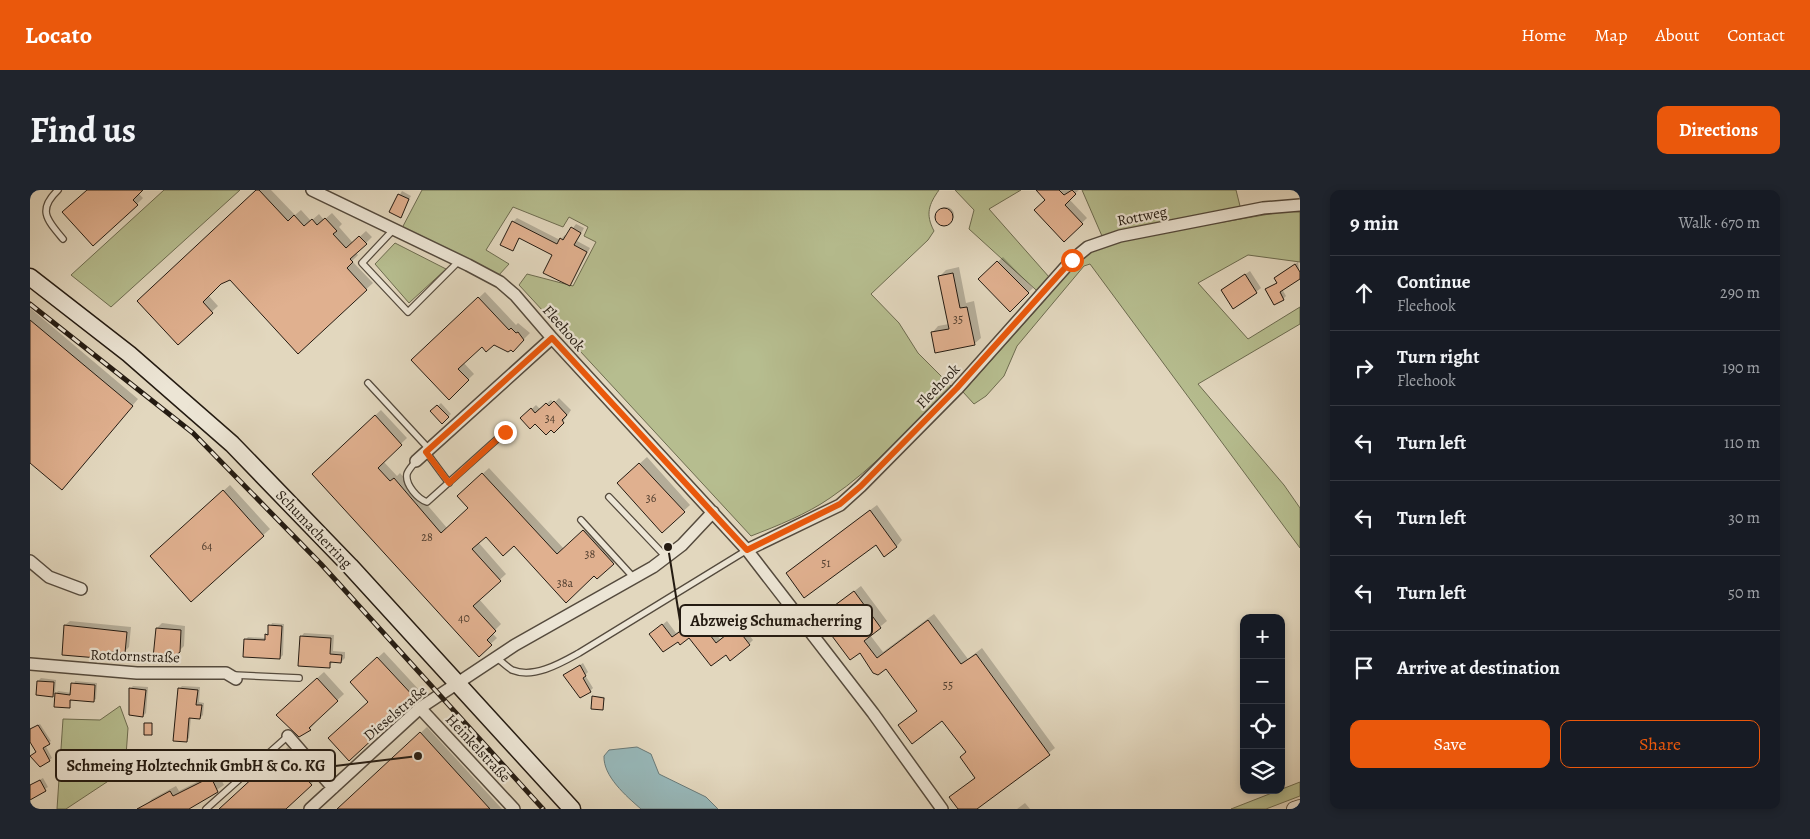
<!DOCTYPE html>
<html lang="en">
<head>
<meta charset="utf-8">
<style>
	:root { --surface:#171b24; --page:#20242c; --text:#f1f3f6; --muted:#9ea1a6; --line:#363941; --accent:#ea580c }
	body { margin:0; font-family:Alegreya,serif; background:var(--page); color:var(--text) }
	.controls { position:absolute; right:15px; bottom:15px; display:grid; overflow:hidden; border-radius:10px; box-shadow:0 2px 8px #0003 }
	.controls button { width:45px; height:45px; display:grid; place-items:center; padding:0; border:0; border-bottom:1px solid var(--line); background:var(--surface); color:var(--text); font:25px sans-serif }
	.stop { position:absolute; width:15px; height:15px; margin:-11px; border:4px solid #ea580c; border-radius:50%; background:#fff }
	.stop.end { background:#ea580c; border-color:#fff; box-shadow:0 1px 5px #0008 }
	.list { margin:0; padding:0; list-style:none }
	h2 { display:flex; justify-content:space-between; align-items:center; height:65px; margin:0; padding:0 20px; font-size:21px }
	h2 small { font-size:16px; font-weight:400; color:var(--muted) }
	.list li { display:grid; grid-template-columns:32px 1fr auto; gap:15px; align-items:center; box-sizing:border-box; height:75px; padding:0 20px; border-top:1px solid var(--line) }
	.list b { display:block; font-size:19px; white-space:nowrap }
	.list p { margin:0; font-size:16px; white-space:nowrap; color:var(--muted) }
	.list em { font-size:16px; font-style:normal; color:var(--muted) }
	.actions { display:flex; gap:10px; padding:15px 20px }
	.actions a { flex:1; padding:11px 0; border:1px solid var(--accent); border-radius:10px; text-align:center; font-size:18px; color:var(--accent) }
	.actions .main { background:var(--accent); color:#fff }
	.icon { flex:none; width:28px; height:28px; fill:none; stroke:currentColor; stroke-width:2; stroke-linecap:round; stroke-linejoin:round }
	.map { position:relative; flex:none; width:1270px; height:619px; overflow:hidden; border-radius:10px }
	header { display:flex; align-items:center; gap:30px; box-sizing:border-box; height:70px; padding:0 25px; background:var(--accent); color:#fff }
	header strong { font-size:24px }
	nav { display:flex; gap:28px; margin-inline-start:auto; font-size:18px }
	.intro { display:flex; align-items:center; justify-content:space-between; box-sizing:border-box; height:120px; padding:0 30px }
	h1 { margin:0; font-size:35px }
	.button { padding:12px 22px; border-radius:10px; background:var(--accent); color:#fff; font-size:18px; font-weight:700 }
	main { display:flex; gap:30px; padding:0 30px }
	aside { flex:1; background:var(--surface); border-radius:10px; box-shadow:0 2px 8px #0003 }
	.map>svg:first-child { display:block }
	.green { fill:#b6bd8f; stroke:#6d6c50 }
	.water { fill:#97b8ba; stroke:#697977 }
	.shadow { fill:#0003 }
	.building { fill:#e0b08f; stroke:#241b12 }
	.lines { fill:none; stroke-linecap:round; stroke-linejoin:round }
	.service-casing { stroke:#544a3d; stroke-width:8 }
	.minor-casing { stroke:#544a3d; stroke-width:14 }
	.tertiary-casing { stroke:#544a3d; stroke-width:16 }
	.secondary-casing { stroke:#241b12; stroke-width:19 }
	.service { stroke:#ece5d5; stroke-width:5.5 }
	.minor { stroke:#ece5d5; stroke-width:11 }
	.tertiary { stroke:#ece5d5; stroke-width:14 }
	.secondary { stroke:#ece5d5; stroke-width:16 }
	.rail-casing { stroke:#241b12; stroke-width:5 }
	.rail { stroke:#ece5d5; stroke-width:3; stroke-dasharray:9; stroke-linecap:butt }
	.route { stroke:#ea580c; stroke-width:6 }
	.labels { text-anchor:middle; stroke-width:4.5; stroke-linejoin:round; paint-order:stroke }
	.number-label { font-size:12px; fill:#534031 }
	.street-label { font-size:15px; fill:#241b12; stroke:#ece5d5 }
	.leader { fill:none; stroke:#241b12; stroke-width:2 }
	.callout-dot { fill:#241b12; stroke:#ece5d5; stroke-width:2 }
	.callout { fill:#ece5d5; stroke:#241b12; stroke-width:2 }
	.callout-label { font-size:16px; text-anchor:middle; font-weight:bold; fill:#241b12 }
</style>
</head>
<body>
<header>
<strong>Locato</strong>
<nav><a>Home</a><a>Map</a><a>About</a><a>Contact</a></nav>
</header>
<div class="intro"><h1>Find us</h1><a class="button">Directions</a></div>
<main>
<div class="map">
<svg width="1270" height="619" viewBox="0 0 1270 619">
	<rect width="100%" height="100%" fill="#e2d7be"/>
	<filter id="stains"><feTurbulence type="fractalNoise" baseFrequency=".004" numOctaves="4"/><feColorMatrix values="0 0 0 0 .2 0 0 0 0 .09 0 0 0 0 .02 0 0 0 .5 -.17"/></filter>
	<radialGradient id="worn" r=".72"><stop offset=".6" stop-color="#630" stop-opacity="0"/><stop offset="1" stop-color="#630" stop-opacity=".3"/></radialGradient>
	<path class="green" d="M134,0H210L81,117L41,85Z
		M392,0H909C899,14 895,24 904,41L898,50L841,104L869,133L888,163L921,196C883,234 845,278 800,308C777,324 747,336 721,346L489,95L497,84L543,96L566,52L554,46L558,37L539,27L533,37L483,17L456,60L479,74L468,86L371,40Z
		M925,0H991L959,19L1027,96L1055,63L1077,52L1257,21L1270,22V72L1218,65L1168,93L1218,149L1270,117V134L1168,194L1254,295L1270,318V358L1060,74L1054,76L987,156L974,186L956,206L944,214L933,202L1016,109L939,39L944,20Z
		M1052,0H1206L1211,20L1072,46Z
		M365,53L416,79L379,113L345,74Z
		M90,516L98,538L95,580L36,619H27L33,529L70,530Z
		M1270,592V606L1236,619H1201Z"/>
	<path class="water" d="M607,557L621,564L629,584L676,607L688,619H611C596,606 573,586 574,566L579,560Z"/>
	<path class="shadow" d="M57,0H111L108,3L113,8L107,14Z
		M227,0H241L265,25L271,20L281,31L289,24L294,30L302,23L312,34L309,37L323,53L336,41L342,47L326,63L328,65L322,71L343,93L268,162L200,88L191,93L178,105L188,116L148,153Z
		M1009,0H1049L1039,9L1057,28L1034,50L1017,10Z
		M372,1L381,6L370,26L361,21Z
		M908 25a8 8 0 1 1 16 0a8 8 0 1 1-16 0Z
		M487,28L530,50L535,45L537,46L546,34L554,38L547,51L560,58L540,95L523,64L490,48L482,60L483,32Z
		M973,67L1003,98L980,120L950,89Z
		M1268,72L1270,88L1252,99L1256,106L1253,109L1237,99L1248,92L1245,88L1248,85Z
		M929,77L936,113L944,111L951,148L944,154L902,143L908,136L919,134L910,86L916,80Z
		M1220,81L1231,98L1226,102L1192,100Z
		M455,102L486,135L488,133L500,143L483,160L464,153L452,155L433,172L444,184L419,208L383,170Z
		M0,118L108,209L38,292L0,271Z
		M529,208L541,220L533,232H505L492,228L506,215L510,219L521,210L524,213Z
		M411,213L421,224L412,232L402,221Z
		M351,220L377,248L353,271L367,286L370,283L417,338L440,318L435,300L459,278L534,359L560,335L589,367L567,388L564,385L456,345L448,352L476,384L449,409L471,434L462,443L467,448L449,465L289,278Z
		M617,267L660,315L632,341L595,287Z
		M200,295L240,339L161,410L128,360Z
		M847,315L872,350L867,356L854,365L846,353L764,377Z
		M831,396L857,431L840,445L853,462L904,424L938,469L952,458L1025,558L945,619H929L920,607L946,587L937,562L913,529L870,535L888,520L857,477L830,461L795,424Z
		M672,426L690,449L711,434L723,450L719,454L696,463L659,446L648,450L621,444L637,431L646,443Z
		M40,431L101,437L99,457L94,462L85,461L80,467L35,435Z
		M132,433L155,436L154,456L149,461L124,467L127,438Z
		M242,433L254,434L253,465L250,468L215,450L218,447L236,448Z
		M274,443L304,445L303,461L315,462V468L311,472L303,471L299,477L271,447Z
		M354,462L391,502L385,508L339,511L328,486Z
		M553,473L558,482L555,485L563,498L560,501L535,485Z
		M294,482L314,504L285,531L286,532L280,539L269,546L254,518Z
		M11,488L26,490L25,503L22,506L8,491Z
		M45,491L67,493L66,509L63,511L42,509L39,517L26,504L28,501L42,503Z
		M103,496L118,497L116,523L113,526L102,510H99L100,499Z
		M152,496L170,497L169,512L174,513L173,525L170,528L161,527L159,548L156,551L149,499Z
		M564,506L575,507L572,519L563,507Z
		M10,534L21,551L15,555L22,568L10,576L2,566L6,562L0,551V539Z
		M397,537L472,619H308Z
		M258,557L287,588L281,594L254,619H192Z
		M187,582L194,595L158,619H118L116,615L122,609L146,596L149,601Z
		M13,588L18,597L0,609V595Z
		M995,613L1000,619H987Z"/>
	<path class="building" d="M57,0H113L103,10L108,15L63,56L32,22Z
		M226,0H229L258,31L264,25L274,36L282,29L287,35L295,28L307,41L303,44L316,58L329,46L337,54L320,69L323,72L317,78L337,100L268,164L200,90L191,94L173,112L183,123L148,155L107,111Z
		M1006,0H1029L1034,5L1042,0L1046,4L1035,15L1053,34L1034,52L1004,20L1015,10Z
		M368,4L379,9L371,28L359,22Z
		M905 27a9 9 0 1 1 18 0a9 9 0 1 1-18 0Z
		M482,31L527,54L530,48L533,50L541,37L551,43L544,55L557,62L540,96L513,83L522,65L489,48L483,61L470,55Z
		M967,71L999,103L980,122L948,89Z
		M1265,74L1270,82V89L1250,102L1254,110L1244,115L1235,99L1247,93L1244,88Z
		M923,83L930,118L937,117L945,155L905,163L901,142L919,139L908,86Z
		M1215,84L1227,103L1203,119L1191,100Z
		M448,107L479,140L481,138L486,143L488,142L494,150L483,162L481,160L478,162L464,155L456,162L452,157L428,179L439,190L419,210L381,170Z
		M0,130L103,216L32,300L0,273Z
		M524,211L537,225L532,230L534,233L524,243L521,240L516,245L505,234L500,239L490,228L501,218L505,223L516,213L519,216Z
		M407,215L419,227L412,234L400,221Z
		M345,225L372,255L348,278L360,291L364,288L411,343L438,318L427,306L452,283L527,364L553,340L584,374L567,389L564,386L536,413L484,356L473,366L456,347L442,359L471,391L443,416L466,441L457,450L462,455L449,467L282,284Z
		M609,273L655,322L632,343L587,293Z
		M193,300L234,346L161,412L120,366Z
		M840,320L867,357L854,367L846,355L774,408L756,383Z
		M824,401L851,438L834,451L847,468L898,430L931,474L946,464L1020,565L947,619H928L919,607L945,588L930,567L936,562L912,531L882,554L868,535L887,521L856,479L848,485L843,483L830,463L820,470L793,434L798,430L793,424Z
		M668,429L686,453L706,437L720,455L700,471L696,465L681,476L659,448L650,455L648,452L633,462L619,444L632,434L642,447Z
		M34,435L97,442L95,463L81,462L80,469L32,465Z
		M238,435L252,436L250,469L213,467L214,449L235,450V444L238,445Z
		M126,438L151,440L150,462L140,470L123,468Z
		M270,446L301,448L300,464L312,465L311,473L300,472V478L268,476Z
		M347,467L386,509L319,571L298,548L338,512L320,492Z
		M550,475L556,486L553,488L561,502L550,508L533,485Z
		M287,488L308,511L279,538L281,540L269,547L246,525Z
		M7,491L24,492L23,507L6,505Z
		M41,493L65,495L64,512L40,510V518L24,517L25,503L40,505Z
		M99,498L116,500L113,527L99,525Z
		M148,498L168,500L166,515H172L170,529L159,528L157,552L143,551Z
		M562,506L574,508L573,520L561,519Z
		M114,533H122V545H114Z
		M8,535L20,554L13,558L20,571L10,577L0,566L6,562L0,552V539Z
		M390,542L460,619H307Z
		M251,562L282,595L256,619H189Z
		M181,587L188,602L159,619H107L140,601L143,606Z
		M10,590L16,601L0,610V595Z"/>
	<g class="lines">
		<g class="service-casing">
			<path id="service" d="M28,0C7,20 17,30 33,49
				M364,39L332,73L378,122L429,71
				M338,193L399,259
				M396,262L419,293
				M386,271C383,275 378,280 377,284C375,295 388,309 397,312L475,242
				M579,307L636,367
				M551,330L604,388
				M467,468C471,471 477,477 482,480C504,489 531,473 549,463L717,360
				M204,485L269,488
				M176,619L258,546"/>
		</g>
		<g class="minor-casing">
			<path id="minor" d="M282,0L438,75L470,92L485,105L522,148L717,360L843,523L912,619
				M386,271L522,148
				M717,360L810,315L831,296L927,199L1041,71L1058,57L1090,46L1233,18L1270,15
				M0,371L19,387L51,399
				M0,474L107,483H196L206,489
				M390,518L484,619
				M258,546L303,598
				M280,619L390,518L485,455L623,377L652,355L683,322"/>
		</g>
		<g class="tertiary-casing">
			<path id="tertiary" d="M1264,619L1270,617"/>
		</g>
		<g class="secondary-casing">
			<path id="secondary" d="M0,87L99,164L202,254L320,376L542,619"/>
		</g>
		<use href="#service" class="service"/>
		<use href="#minor" class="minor"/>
		<use href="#tertiary" class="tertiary"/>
		<use href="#secondary" class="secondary"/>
		<g class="rail-casing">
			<path id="rail" d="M0,114L163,243L291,374L513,619"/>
		</g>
		<use href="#rail" class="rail"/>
	</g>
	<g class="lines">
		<path class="route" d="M475,242L419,293L396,262L522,148L717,360L810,314L831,296L927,198L1042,70"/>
	</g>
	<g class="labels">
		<g class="number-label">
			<text x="928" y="133">35</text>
			<text x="520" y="232">34</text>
			<text x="621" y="312">36</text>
			<text x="397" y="351">28</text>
			<text x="177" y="360">64</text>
			<text x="560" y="368">38</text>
			<text x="796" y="377">51</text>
			<text x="535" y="397">38a</text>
			<text x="434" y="432">40</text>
			<text x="918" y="499">55</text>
		</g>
		<g class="street-label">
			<text transform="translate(1112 26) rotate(-11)" y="5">Rottweg</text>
			<text transform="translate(534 138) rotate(49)" y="5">Fleehook</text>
			<text transform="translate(908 196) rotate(-46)" y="5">Fleehook</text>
			<text transform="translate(284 339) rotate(46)" y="5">Schumacherring</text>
			<text transform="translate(105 466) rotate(2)" y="5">Rotdornstraße</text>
			<text transform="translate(365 523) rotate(-40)" y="5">Dieselstraße</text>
			<text transform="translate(448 558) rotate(47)" y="5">Heinkelstraße</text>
		</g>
	</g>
	<path class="leader" d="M638 357L650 431M388 566L305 576"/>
	<g class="callout-dot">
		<circle cx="638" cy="357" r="5"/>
		<circle cx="388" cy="566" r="5"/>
	</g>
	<g class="callout">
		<rect x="650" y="415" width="192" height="31" rx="5"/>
		<rect x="26" y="560" width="279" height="31" rx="5"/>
	</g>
	<g class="callout-label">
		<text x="746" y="436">Abzweig Schumacherring</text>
		<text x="166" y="581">Schmeing Holztechnik GmbH &amp; Co. KG</text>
	</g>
	<rect width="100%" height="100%" filter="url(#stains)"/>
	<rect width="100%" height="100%" fill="url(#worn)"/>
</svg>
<div class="controls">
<button>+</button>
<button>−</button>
<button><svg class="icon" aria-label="locate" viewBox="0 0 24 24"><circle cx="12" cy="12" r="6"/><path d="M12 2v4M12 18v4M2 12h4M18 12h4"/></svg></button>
<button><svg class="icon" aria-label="layers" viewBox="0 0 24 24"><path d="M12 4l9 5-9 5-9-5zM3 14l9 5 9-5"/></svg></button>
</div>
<div class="stop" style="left:1042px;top:70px"></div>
<div class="stop end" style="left:475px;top:242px"></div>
</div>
<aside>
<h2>9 min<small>Walk · 670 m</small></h2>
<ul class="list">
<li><svg class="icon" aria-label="ahead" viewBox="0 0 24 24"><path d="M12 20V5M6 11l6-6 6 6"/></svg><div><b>Continue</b><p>Fleehook</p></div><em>290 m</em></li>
<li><svg class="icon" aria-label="right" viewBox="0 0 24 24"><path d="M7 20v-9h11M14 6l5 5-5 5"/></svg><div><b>Turn right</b><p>Fleehook</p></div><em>190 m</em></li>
<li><svg class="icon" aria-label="left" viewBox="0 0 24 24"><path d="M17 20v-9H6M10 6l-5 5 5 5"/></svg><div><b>Turn left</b></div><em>110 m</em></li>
<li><svg class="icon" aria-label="left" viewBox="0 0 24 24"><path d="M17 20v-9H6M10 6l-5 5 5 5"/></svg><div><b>Turn left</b></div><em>30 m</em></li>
<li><svg class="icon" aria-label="left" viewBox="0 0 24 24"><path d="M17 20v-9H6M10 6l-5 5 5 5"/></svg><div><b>Turn left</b></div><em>50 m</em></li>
<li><svg class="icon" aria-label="arrive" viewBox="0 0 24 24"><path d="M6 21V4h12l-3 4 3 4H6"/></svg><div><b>Arrive at destination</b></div></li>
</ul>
<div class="actions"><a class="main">Save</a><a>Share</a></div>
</aside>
</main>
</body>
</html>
